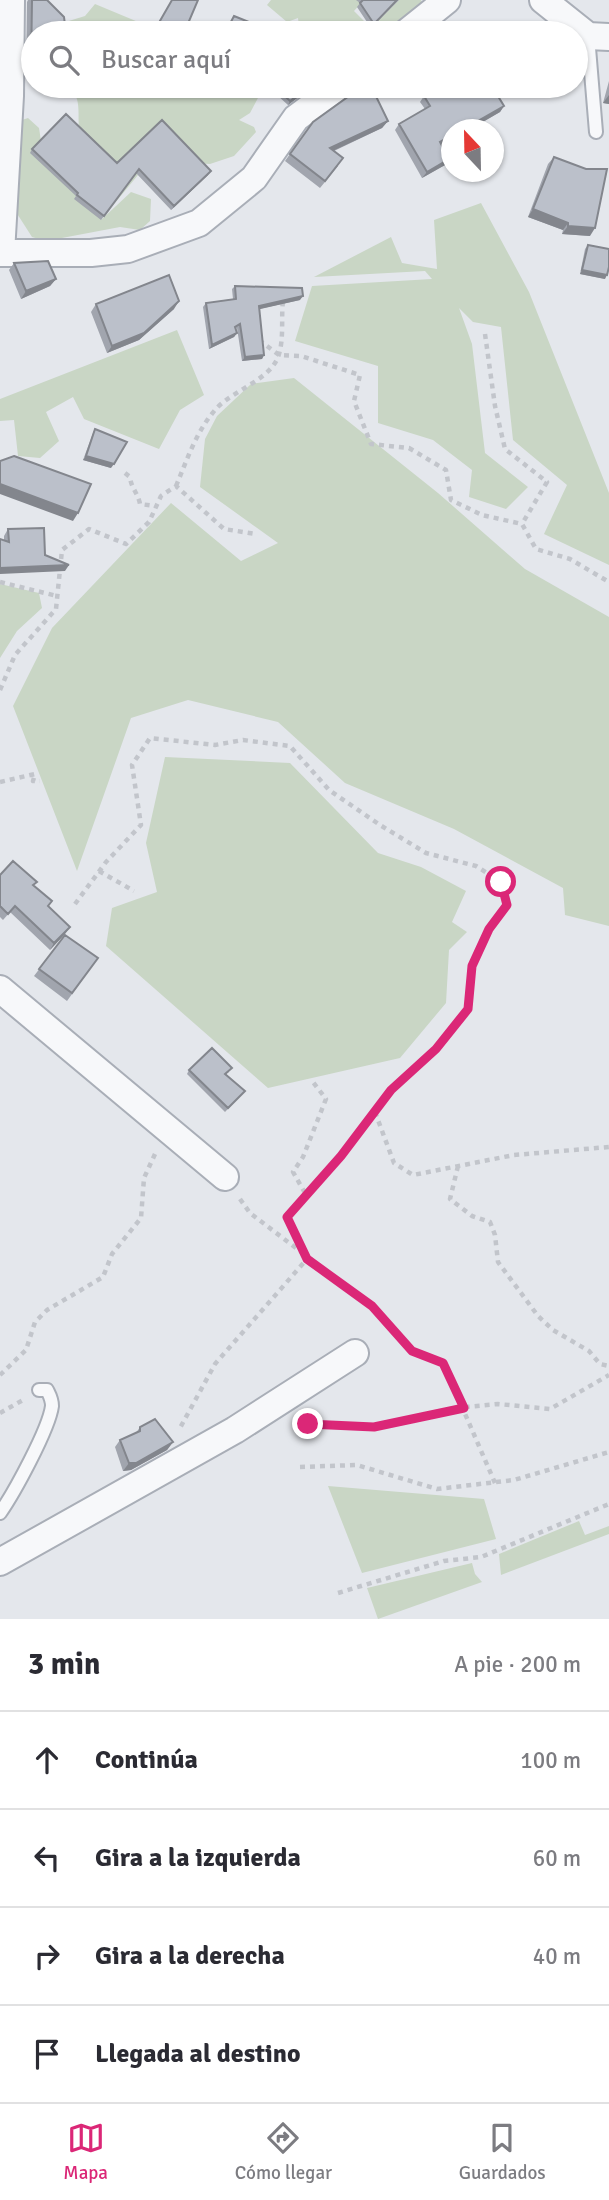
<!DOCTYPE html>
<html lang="es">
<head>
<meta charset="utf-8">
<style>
	:root { --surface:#fff; --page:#f7f7f7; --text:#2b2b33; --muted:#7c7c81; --line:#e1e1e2; --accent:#db2777 }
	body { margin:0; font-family:Signika,sans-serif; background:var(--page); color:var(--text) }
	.compass { position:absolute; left:441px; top:119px; width:63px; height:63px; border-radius:50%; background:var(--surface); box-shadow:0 2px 5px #0004; rotate:338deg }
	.stop { position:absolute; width:21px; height:21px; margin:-16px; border:5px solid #db2777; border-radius:50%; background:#fff }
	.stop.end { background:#db2777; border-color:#fff; box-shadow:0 2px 7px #0008 }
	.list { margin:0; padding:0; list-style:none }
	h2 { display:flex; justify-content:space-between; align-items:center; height:91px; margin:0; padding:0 28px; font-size:30px }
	h2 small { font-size:23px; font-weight:400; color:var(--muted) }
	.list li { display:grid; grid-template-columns:46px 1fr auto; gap:21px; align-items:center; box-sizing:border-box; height:98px; padding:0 28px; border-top:2px solid var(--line) }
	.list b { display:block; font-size:26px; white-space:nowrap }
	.list em { font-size:23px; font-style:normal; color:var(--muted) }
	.icon { flex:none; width:38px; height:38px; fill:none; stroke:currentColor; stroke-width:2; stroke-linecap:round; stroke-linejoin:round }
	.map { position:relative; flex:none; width:609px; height:1619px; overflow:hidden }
	.search { position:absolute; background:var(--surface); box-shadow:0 2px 5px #0004; left:21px; right:21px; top:21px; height:77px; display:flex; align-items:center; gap:18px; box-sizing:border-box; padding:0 24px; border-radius:38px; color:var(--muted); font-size:26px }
	.sheet { height:483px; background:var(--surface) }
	nav { display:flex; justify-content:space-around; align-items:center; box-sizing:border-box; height:98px; border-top:2px solid var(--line); background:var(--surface); font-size:19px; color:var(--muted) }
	nav a { display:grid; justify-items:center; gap:4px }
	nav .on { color:var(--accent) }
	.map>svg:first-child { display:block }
	.green { fill:#c9d6c5 }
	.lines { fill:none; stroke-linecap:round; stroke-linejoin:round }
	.lane-casing { stroke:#a9aeb7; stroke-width:16 }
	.street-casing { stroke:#a9aeb7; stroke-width:30 }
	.path { stroke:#c2c5cb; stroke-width:4.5; stroke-dasharray:5 5; stroke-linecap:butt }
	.lane { stroke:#f7f8fa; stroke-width:12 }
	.street { stroke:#f7f8fa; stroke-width:26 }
	.wall { fill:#a1a5ae }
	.shaded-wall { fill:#83868d }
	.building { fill:#bbc0ca; stroke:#83868d; stroke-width:2 }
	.route { stroke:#db2777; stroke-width:9 }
</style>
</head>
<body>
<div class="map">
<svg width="609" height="1619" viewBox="0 0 609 1619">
	<rect width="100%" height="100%" fill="#e4e7ec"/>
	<path class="green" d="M271,0H364L354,11L371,28L399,0H421L424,7C383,42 356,33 306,33L305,28L299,27L298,18L287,22L267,5Z
		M95,4L155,29L153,33H60L59,24L85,16Z
		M67,86H256L259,96L250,113L239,120L254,127L256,132L234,156L210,164L123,159L138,175L101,220L131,192L151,199L150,221L140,230L120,227L46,241L32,237L16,212V122L28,118L39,128L41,141L80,134C76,116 84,97 67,86Z
		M481,203L529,292L609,493V565L544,534L567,485L513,440L501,327L473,322L459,308L472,344L485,453L528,487L506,509L469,497L472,470L433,440L378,423V366L295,341L312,286L432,279L425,271L314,277L391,237L402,263L437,269L434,220Z
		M177,330L204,395L180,410L159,449L84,419L73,397L46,412L59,441L40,458L18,456L14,420L0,421V399Z
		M294,378L438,493L525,569L609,617V926L565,915L563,888L454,829L345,783L278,722L188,700L131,718L77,871L13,706L52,628L171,503L241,561L278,543L200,487L205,439L217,416L251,384Z
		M0,584L39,593L42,608L17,631L0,658Z
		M165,757L290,763L378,853L421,867L466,891L452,922L467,932L449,950L446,1003L400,1058L268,1088L106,946L112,908L157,892L146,843Z
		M328,1486L484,1499L496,1539L362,1573Z
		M579,1521L585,1535L609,1526V1534L501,1575L499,1554Z
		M472,1563L475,1574L482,1582L378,1619L367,1588Z"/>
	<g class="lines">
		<g class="lane-casing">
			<path id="lane" d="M588,36L596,132
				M0,1513C14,1493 49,1429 52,1406C52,1399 50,1396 47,1390H39"/>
		</g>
		<g class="street-casing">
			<path id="street" d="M543,0L588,36L609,37
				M406,33L447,0
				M0,253H91L128,249L199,223L254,178L296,118L339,86
				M1,253L10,96L11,0
				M0,989L225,1177
				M0,1562L235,1430L355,1353"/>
		</g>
		<path class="path" d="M485,334L495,406L505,449L547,482L522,524
			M259,340L279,355L301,356L360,375L354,401L371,444L409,448L446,470L451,500L482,515L522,524L536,549L570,559L609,582
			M125,473L130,477C131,488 138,493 140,504L155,506
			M176,486C187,460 196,432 215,410C232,390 272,380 279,354C284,338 281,317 283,301
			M0,582L57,596
			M0,690L15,655L56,609L62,550L89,529L126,544L149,522L161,496L176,486L224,529L256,534
			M0,782L35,774L33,781H40
			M99,871L134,891
			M75,904L106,862L141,825L132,765L150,738L215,745L243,740L290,746L329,790L380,825L426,853L476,866L501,882L507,905L490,929L472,966L469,1009L436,1049L391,1090L341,1156L287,1217L307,1259L215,1364L180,1428
			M375,1112L394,1163L413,1175L514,1155L609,1147
			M458,1166L450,1199L472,1216L490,1222L495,1235L498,1262L538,1316L553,1330L589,1351L600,1364L609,1366
			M305,1193L293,1172L303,1157L326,1099L313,1082
			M240,1199L250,1213L372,1306L412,1351L443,1363L495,1483
			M0,1375L26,1350L35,1322L47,1310L103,1277L112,1254L141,1218L144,1178L155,1154
			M0,1413L23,1400
			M297,1424L374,1427L455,1408L498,1404L550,1409L609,1375
			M300,1467L357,1465L437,1489L514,1480L609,1452
			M338,1593L444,1561L481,1557L609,1504"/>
		<use href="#lane" class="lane"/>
		<use href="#street" class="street"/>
	</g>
	<path class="wall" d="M28,0H47L33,75L26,76L27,2Z
		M356,0H399L371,28L357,7L360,3Z
		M609,81V104L603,103Z
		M267,86H313L288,105Z
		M449,86H505L495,91L504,106L500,112L469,130H452V139L441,145L449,159L445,165L422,178L395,130L399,124L425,109L420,102L424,96Z
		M388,121L382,128L334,151L338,166L320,188L285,161L313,122Z
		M32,149L117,163L208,175L171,210L136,173L101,220L74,199L76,196L30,153Z
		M554,157L590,236L562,234L563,230L528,217L548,164Z
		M588,245L605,279L580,274L585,249Z
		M14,263L56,279L50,286L21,299L9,270Z
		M235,286L300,300L259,309L264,355L262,359L242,361L237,328L236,329L237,333L234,337L209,349L203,307L206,303L233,299L232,289Z
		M96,304L174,309L139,340L107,353L91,312Z
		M95,429L111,468L83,460L93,433Z
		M8,529L45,555L65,571L4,540V536Z
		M0,875L48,907L65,934L50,950L10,912L3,920L0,917Z
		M65,935L98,958L67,1001L34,976Z
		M189,1070L229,1072L226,1074L245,1091L225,1112L187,1074Z
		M140,1427L173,1442L167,1450L131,1470L123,1471L115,1447L120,1440L136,1433Z"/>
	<path class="shaded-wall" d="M31,68H33V75L26,76Z
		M310,86H313L288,105L290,101Z
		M498,86H505L489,94L493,88Z
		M609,96V104L603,103L609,95Z
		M504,106L500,112L469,130H462Z
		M388,121L382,128L324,155L330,148Z
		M452,135V139L435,148L440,142Z
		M449,159L445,165L422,178L427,172Z
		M211,171L208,175L171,210L174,206Z
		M533,209L568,223L563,230L528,217Z
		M568,226L595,228L590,236L562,234Z
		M582,270L607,275L605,279L580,274Z
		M56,279L50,286L21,299L26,291Z
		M303,296L300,300L256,310L259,306Z
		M179,301L174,309L139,340L107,353L112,346Z
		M237,333L234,337L209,349L212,345Z
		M264,355L262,359L242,361L245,357Z
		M86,456L114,464L111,468L83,460Z
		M0,484L78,513L73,521L0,494Z
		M69,565L65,571L0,574V568Z
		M70,927L65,934L50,950L54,943Z
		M173,1442L167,1450L131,1470L123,1471L129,1463Z"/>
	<path class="building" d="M32,0H47L64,17L66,33H33V68H31Z
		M172,0H198L184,33H153Z
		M363,0H397L374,24L360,3Z
		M234,16L276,33H225Z
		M274,86H310L290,101Z
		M363,86H371L388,121L330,148L343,158L325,181L290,154L313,122Z
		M449,86H498L493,88L504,106L462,130H452V135L440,142L449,159L427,172L399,124L430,106L424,96Z
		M66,114L117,163L162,120L211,171L174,206L139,169L104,216L77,195L78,193L32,149Z
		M554,157L586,169H607L595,228L568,226V223L533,209Z
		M588,245L609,249V267L607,275L582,270Z
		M48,261L56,279L26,291L14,263Z
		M169,275L179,301L144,333L112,346L96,304Z
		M235,286L302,288L303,296L259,306L264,355L245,357L240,324L235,327L237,333L212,345L206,303L236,299Z
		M95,429L127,442L114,464L86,456Z
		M14,456L91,484L78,513L0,484V461Z
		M44,528L45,555L69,565L0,568V539L9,542L8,529Z
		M13,861L37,882L33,885L52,901L48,906L70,927L54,943L15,906L8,914L0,906V875Z
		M65,935L98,958L72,993L39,969Z
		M212,1048L232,1068L225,1074L245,1091L228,1108L189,1070Z
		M155,1419L173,1442L136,1463H129L120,1440L140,1431V1427Z"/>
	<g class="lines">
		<path class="route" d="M308,1424L374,1427L464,1408L443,1363L412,1351L372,1306L307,1259L287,1217L341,1156L391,1090L436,1049L468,1009L472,966L489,929L507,905L501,882"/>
	</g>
</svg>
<svg class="compass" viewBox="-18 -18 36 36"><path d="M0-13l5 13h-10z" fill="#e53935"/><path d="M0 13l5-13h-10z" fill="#7c7c81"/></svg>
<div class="stop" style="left:501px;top:882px"></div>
<div class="stop end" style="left:308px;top:1424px"></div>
<div class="search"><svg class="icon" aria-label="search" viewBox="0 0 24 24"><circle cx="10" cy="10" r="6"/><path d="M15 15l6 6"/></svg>Buscar aquí</div>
</div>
<section class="sheet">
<h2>3 min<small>A pie · 200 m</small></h2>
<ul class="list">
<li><svg class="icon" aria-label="ahead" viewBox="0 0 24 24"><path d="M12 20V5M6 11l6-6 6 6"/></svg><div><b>Continúa</b></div><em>100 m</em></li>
<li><svg class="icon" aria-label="left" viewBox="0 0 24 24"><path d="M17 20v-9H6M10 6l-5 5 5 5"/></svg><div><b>Gira a la izquierda</b></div><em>60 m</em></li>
<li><svg class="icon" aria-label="right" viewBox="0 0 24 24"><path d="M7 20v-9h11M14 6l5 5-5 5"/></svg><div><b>Gira a la derecha</b></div><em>40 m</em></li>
<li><svg class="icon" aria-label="arrive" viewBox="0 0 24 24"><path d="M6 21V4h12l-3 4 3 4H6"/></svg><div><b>Llegada al destino</b></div></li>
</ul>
</section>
<nav>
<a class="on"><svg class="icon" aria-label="map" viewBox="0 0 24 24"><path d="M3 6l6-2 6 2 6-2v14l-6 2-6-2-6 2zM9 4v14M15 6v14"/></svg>Mapa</a>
<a><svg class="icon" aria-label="directions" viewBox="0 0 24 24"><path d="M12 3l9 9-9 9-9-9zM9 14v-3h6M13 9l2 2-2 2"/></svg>Cómo llegar</a>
<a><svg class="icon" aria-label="saved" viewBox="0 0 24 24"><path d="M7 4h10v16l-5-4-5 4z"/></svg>Guardados</a>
</nav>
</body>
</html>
